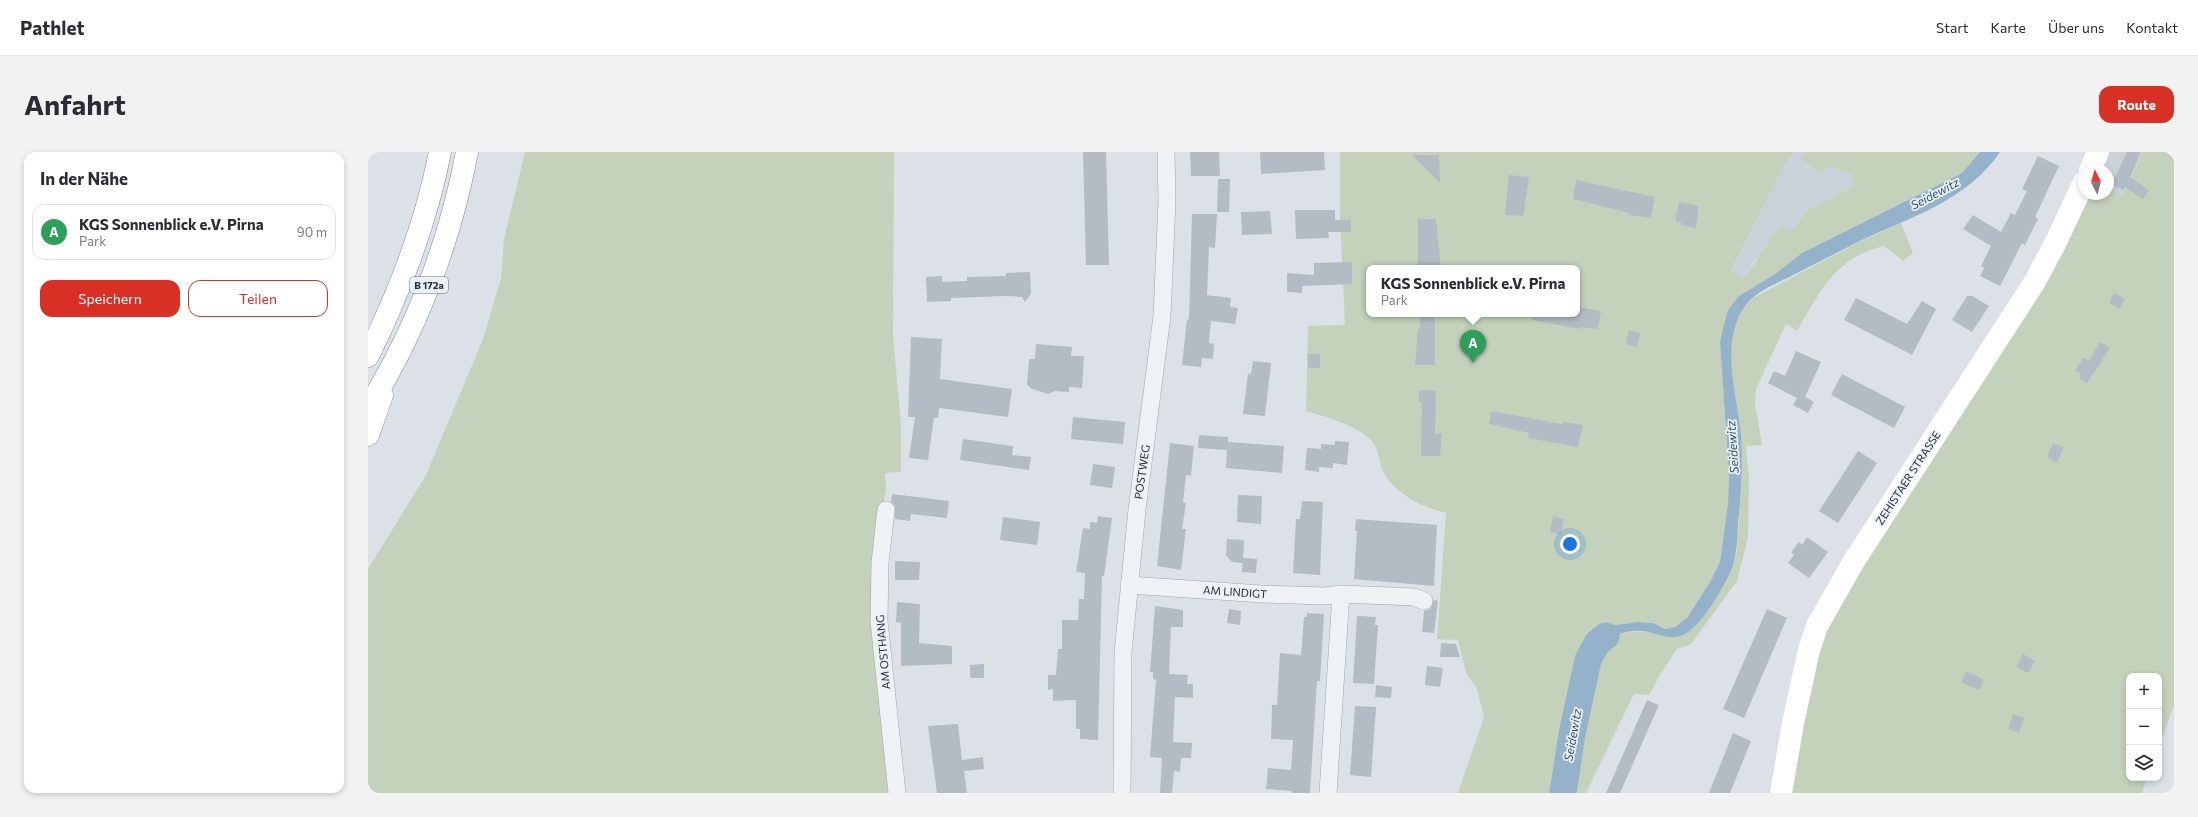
<!DOCTYPE html>
<html lang="de">
<head>
<meta charset="utf-8">
<style>
	:root { --surface:#fff; --page:#f2f2f3; --text:#2b2b33; --muted:#7c7c81; --line:#e1e1e2; --accent:#d93025 }
	body { margin:0; font-family:Commissioner,sans-serif; background:var(--page); color:var(--text) }
	.controls { position:absolute; right:12px; bottom:12px; display:grid; overflow:hidden; border-radius:8px; box-shadow:0 2px 6px #0003 }
	.controls button { width:36px; height:36px; display:grid; place-items:center; padding:0; border:0; border-bottom:1px solid var(--line); background:var(--surface); color:var(--text); font:20px sans-serif }
	.compass { position:absolute; left:1710px; top:12px; width:36px; height:36px; border-radius:50%; background:var(--surface); box-shadow:0 2px 6px #0003; rotate:354deg }
	.you { position:absolute; left:1202px; top:392px; width:14px; height:14px; margin:-10px; border:3px solid #fff; border-radius:50%; background:#1a73e8; box-shadow:0 0 0 6px #1a73e833 }
	.badge { display:grid; place-items:center; width:26px; height:26px; border-radius:50%; background:var(--accent); color:#fff; font-size:13px; font-weight:700 }
	.pin { position:absolute; translate:-50% -33px; filter:drop-shadow(0 1px 2px #0008) }
	.pin::after { content:''; position:absolute; top:21px; width:14px; height:12px; background:inherit; clip-path:polygon(0 0,100% 0,50% 100%) }
	.popup { position:absolute; left:998px; top:113px; width:214px; height:52px; box-sizing:border-box; display:grid; place-content:center; border-radius:8px; background:var(--surface); filter:drop-shadow(0 1px 3px #0005); font-size:13px; white-space:nowrap; color:var(--muted) }
	.popup b { font-size:15px; color:var(--text) }
	.popup::after { content:''; position:absolute; left:50%; top:100%; margin-left:-8px; border:8px solid transparent; border-top-color:var(--surface) }
	.list { margin:0; padding:0; list-style:none }
	h2 { display:flex; justify-content:space-between; align-items:center; height:52px; margin:0; padding:0 16px; font-size:17px }
	h2 small { font-size:13px; font-weight:400; color:var(--muted) }
	.list li { display:grid; grid-template-columns:26px 1fr auto; gap:12px; align-items:center; box-sizing:border-box; height:56px; margin:0 8px 8px; padding:0 8px; border:1px solid var(--line); border-radius:12px }
	.list b { display:block; font-size:15px; white-space:nowrap }
	.list p { margin:0; font-size:13px; white-space:nowrap; color:var(--muted) }
	.list em { font-size:13px; font-style:normal; color:var(--muted) }
	.actions { display:flex; gap:8px; padding:12px 16px }
	.actions a { flex:1; padding:9px 0; border:1px solid var(--accent); border-radius:12px; text-align:center; font-size:14px; color:var(--accent) }
	.actions .main { background:var(--accent); color:#fff }
	.icon { flex:none; width:22px; height:22px; fill:none; stroke:currentColor; stroke-width:2; stroke-linecap:round; stroke-linejoin:round }
	.map { position:relative; flex:none; width:1806px; height:641px; overflow:hidden; border-radius:12px }
	header { display:flex; align-items:center; gap:24px; box-sizing:border-box; height:56px; padding:0 20px; background:var(--surface); border-bottom:1px solid var(--line) }
	header strong { font-size:19px }
	nav { display:flex; gap:22px; margin-inline-start:auto; font-size:14px }
	.intro { display:flex; align-items:center; justify-content:space-between; box-sizing:border-box; height:96px; padding:0 24px }
	h1 { margin:0; font-size:28px }
	.button { padding:10px 18px; border-radius:12px; background:var(--accent); color:#fff; font-size:14px; font-weight:700 }
	main { display:flex; gap:24px; padding:0 24px }
	aside { flex:1; background:var(--surface); border-radius:12px; box-shadow:0 2px 6px #0003 }
	.map>svg:first-child { display:block }
	.built { fill:#cad1d9 }
	.green { fill:#c4d2bc; fill-rule:evenodd }
	.water { fill:#94b3ca }
	.lines { fill:none; stroke-linecap:round; stroke-linejoin:round }
	.river { stroke:#94b3ca; stroke-width:27 }
	.building { fill:#b3bbc4 }
	.minor-casing { stroke:#a1a8b1; stroke-width:18 }
	.trunk-casing { stroke:#82909f; stroke-width:23 }
	.minor { stroke:#eff2f5; stroke-width:17 }
	.secondary { stroke:#fff; stroke-width:22 }
	.trunk { stroke:#fff; stroke-width:22 }
	.labels { text-anchor:middle; stroke-width:3.5; stroke-linejoin:round; paint-order:stroke }
	.shield { fill:#ebf0f5; stroke:#606a75; stroke-width:1 }
	.shield-label { font-size:10px; font-weight:bold; fill:#25303e }
	.street-label { font-size:11px; fill:#25303e; stroke:#ebf0f5 }
	.water-label { font-size:12px; font-style:italic; fill:#2d5375; stroke:#ebf0f5 }
</style>
</head>
<body>
<header>
<strong>Pathlet</strong>
<nav><a>Start</a><a>Karte</a><a>Über uns</a><a>Kontakt</a></nav>
</header>
<div class="intro"><h1>Anfahrt</h1><a class="button">Route</a></div>
<main>
<aside>
<h2>In der Nähe<small></small></h2>
<ul class="list">
<li><span class="badge" style="background:#2e9e5b">A</span><div><b>KGS Sonnenblick e.V. Pirna</b><p>Park</p></div><em>90 m</em></li>
</ul>
<div class="actions"><a class="main">Speichern</a><a>Teilen</a></div>
</aside>
<div class="map">
<svg width="1806" height="641" viewBox="0 0 1806 641">
	<rect width="100%" height="100%" fill="#dce1e7"/>
	<path class="built" d="M1426,0H1438L1433,6L1464,14L1482,22L1487,34L1440,58L1425,79L1387,108L1375,127L1363,120L1416,14Z
		M1736,0H1775L1755,44L1740,37V18H1728Z"/>
	<path class="green" d="M157,0H526L525,184L533,273V320L517,321L518,336L510,389L525,641H0V417L58,323L115,187L133,126L136,87Z
		M972,0H1426L1416,14L1363,119L1375,127L1412,75L1425,78L1440,58L1487,34L1482,22L1464,14L1451,21L1433,6L1438,0H1612L1594,21L1434,101L1407,122L1371,144L1352,189L1361,324L1360,351L1352,410L1342,430L1319,466L1307,475L1297,477L1285,471L1270,470L1240,474L1220,508L1204,582L1195,641H1090L1116,565L1109,537L1098,521L1090,488L1069,487L1078,361C1056,356 1027,342 1016,321C1011,312 1011,297 1004,289C987,272 960,266 938,259L940,174L977,173L972,64ZM1001,116H1209V162H1001Z
		M1775,0H1806V553L1791,594V524H1761V626H1779L1774,641H1420L1456,477L1717,42H1740V37L1755,44Z
		M1533,71L1545,101L1535,109L1516,94C1467,106 1453,138 1429,179L1418,172L1388,237L1387,252L1394,293L1378,294L1381,327L1380,385L1369,429L1323,492L1309,497L1292,523L1281,543L1266,542L1218,641H1203L1207,601L1226,509C1228,505 1229,499 1231,495C1241,483 1264,477 1278,480C1292,482 1303,489 1317,482C1334,474 1361,426 1367,408C1370,399 1369,388 1370,378C1373,346 1375,316 1373,284C1369,241 1348,180 1385,146L1493,89Z"/>
	<path class="water" d="M1612,0H1632C1600,48 1543,65 1494,88C1472,99 1451,110 1429,121C1413,130 1389,138 1378,153C1351,188 1369,243 1373,282C1375,313 1373,343 1370,373C1369,390 1369,406 1362,421C1353,439 1334,473 1317,482C1305,489 1292,483 1280,480C1265,476 1241,482 1232,495C1229,499 1228,505 1226,509L1207,601L1203,641H1195L1204,582L1220,509L1218,506L1226,487L1240,474L1270,470L1285,471L1297,477L1307,475L1319,466L1342,430L1352,410L1360,351L1361,324L1352,189L1360,158L1371,144L1407,122L1434,101L1594,21Z"/>
	<g class="lines">
		<path class="river" d="M1195,641L1204,582L1220,508L1229,491L1238,484"/>
	</g>
	<path class="building" d="M715,0H738L741,113H718Z
		M822,0H851L852,24H823Z
		M892,0H956L957,18L893,22Z
		M1759,0H1773L1762,25L1781,38L1775,47L1757,35L1755,38L1744,32Z
		M1044,3H1071L1072,31Z
		M1670,4L1691,14L1667,65L1670,67L1657,93L1654,91L1632,134L1612,124L1616,116L1613,114L1623,94L1595,77L1605,63L1633,80L1643,61L1647,63L1659,39L1654,37Z
		M1141,23L1161,25L1155,64L1137,63Z
		M850,27H862L861,60H849Z
		M1208,28L1287,45L1283,66L1261,63V61L1205,47Z
		M1311,50L1331,54L1328,76L1313,73V70L1307,69Z
		M927,58H967V68H983V80H960L961,86L928,87Z
		M902,59L904,82L874,83L873,60Z
		M824,62H849L847,96L841,95L839,143L863,146L862,155L870,156L867,172L843,169L841,191L846,192L845,207L834,206L833,215L814,213L819,167L821,168Z
		M1050,67H1068L1073,116H1050Z
		M984,110V132L934,134V141L919,140V121L946,123V111Z
		M662,120L663,142L657,150L654,145L638,144L583,146V149L559,150L558,125L574,124V130L599,129V125L638,124V121Z
		M1746,141L1757,147L1751,157L1741,151Z
		M1599,144H1604L1621,154L1604,180L1584,168Z
		M1488,146L1539,172L1554,149L1568,157L1544,203L1476,168Z
		M1210,155L1233,159L1230,177L1212,175V177L1164,168V162H1209Z
		M1052,162H1067V213H1047L1050,177H1052Z
		M1261,178L1273,181L1268,195L1258,192Z
		M543,185L574,187L572,227L644,237L640,265L571,256L570,266H566L560,308L541,306L547,265H540Z
		M1732,190L1742,196L1719,231L1711,226L1713,222L1707,218L1716,205L1721,209Z
		M668,192L704,195L703,204H716L714,236L701,235V240L687,239L680,242L664,237L659,233L661,207H667Z
		M1428,199L1453,210L1437,245L1446,250L1440,261L1425,253L1429,246L1400,231L1406,219L1417,224Z
		M940,202H952V216H940Z
		M885,209L903,211L897,264L875,262L880,221L883,222Z
		M1474,222L1537,255L1526,276L1463,243Z
		M1051,238H1068L1067,282L1074,281L1072,304H1053L1054,250H1051Z
		M1123,259L1194,272L1195,270L1215,273L1210,295L1160,286L1161,281L1121,272Z
		M705,265L757,270L755,292L703,287Z
		M831,283L860,285V294V290L916,294L914,321L858,316L859,298L830,296Z
		M595,287L645,294L644,303L663,305L661,318L592,308Z
		M967,289L981,290L979,313L965,311V316L951,315V320L937,318L939,296L953,297V292L967,293Z
		M802,291L826,294L823,324L818,323L815,350L818,351L814,377H818L813,418L789,414Z
		M1685,291L1696,295L1689,310L1679,305Z
		M1490,299L1509,311L1470,371L1451,359Z
		M725,312L747,315L744,336L722,333Z
		M524,342L581,349L579,366L543,362L542,369L527,367V354L523,349Z
		M870,343L894,344L893,372L869,370Z
		M934,349L955,350L952,423L925,421L928,367H932Z
		M730,364L744,366L736,424H734L730,588L712,587V577H708V548L685,549V537L680,538V523H688L690,497H694V468H710L711,447H716L717,421L708,420L715,376L722,377V370L729,371Z
		M1185,364L1196,367L1193,382L1182,380Z
		M635,365L672,370L669,393L632,388Z
		M988,367L1069,373L1066,434L986,427L989,379H987Z
		M1439,385L1460,400L1441,426L1420,411L1426,403L1423,400L1431,390L1434,393Z
		M859,387L876,388L875,411L864,410L858,403Z
		M875,406L889,407L888,421L874,420Z
		M527,409L552,410L551,428H527Z
		M1066,448L1070,449L1066,481L1054,480L1056,459L1062,457Z
		M529,450L552,452L551,491L584,494V512L533,514V471L528,470Z
		M787,454L815,458V475H803L801,522L820,523L819,532H825V546L807,545L805,590L824,591L823,606H813L812,620L806,619L804,641H792L794,606L782,605L788,528L785,527V520H782Z
		M861,457L873,459L872,473L859,471Z
		M1399,457L1419,466L1376,566L1355,557Z
		M939,461L956,462L952,529H949L942,641H924V639L898,637L900,616L923,618L925,588L903,587L904,553H909L912,501L933,503L936,465H939Z
		M989,464L1008,465L1007,473H1010L1006,532L985,531Z
		M1073,491L1088,492L1092,505H1072Z
		M1655,502L1667,509L1660,521L1648,515Z
		M616,512V526H602V513Z
		M1059,514L1075,516L1072,535L1057,533Z
		M1599,519L1616,528L1611,538L1593,530Z
		M1008,533L1024,535L1023,546L1007,545Z
		M1279,548L1291,553L1252,641H1238Z
		M987,554L1008,555L1003,625L982,623Z
		M1645,562L1656,566L1651,581L1640,577Z
		M590,572L594,608L615,605L616,617L596,619L599,641H569L560,574Z
		M1365,581L1383,589L1362,641H1341Z"/>
	<g class="lines">
		<g class="minor-casing">
			<path id="minor" d="M518,358L512,411L511,469L529,641
				M761,433L894,442L957,444L973,442L960,641
				M973,442L1046,445L1056,449
				M754,641L755,500L769,358L794,164L799,49L798,0"/>
		</g>
		<g class="trunk-casing">
			<path id="trunk" d="M0,204C32,139 58,72 72,0
				M0,256C48,179 82,90 99,0
				M0,283L14,243"/>
		</g>
		<use href="#minor" class="minor"/>
		<path class="secondary" d="M1722,18L1730,0
			M1413,641L1425,571L1441,498L1449,474L1486,409L1666,131L1687,92L1716,30"/>
		<use href="#trunk" class="trunk"/>
	</g>
	<g class="labels">
		<rect class="shield" x="42" y="125" width="38" height="16" rx="3"/>
		<g class="shield-label">
			<text x="61" y="137">B 172a</text>
		</g>
		<g class="street-label">
			<text transform="translate(774 320) rotate(-82)" y="4">POSTWEG</text>
			<text transform="translate(1540 326) rotate(-57)" y="4">ZEHISTAER STRASSE</text>
			<text transform="translate(867 440) rotate(4)" y="4">AM LINDIGT</text>
			<text transform="translate(515 500) rotate(-95)" y="4">AM OSTHANG</text>
		</g>
		<g class="water-label">
			<text transform="translate(1567 42) rotate(-28)" y="4">Seidewitz</text>
			<text transform="translate(1365 295) rotate(-94)" y="4">Seidewitz</text>
			<text transform="translate(1205 583) rotate(-80)" y="4">Seidewitz</text>
		</g>
	</g>
</svg>
<div class="controls">
<button>+</button>
<button>−</button>
<button><svg class="icon" aria-label="layers" viewBox="0 0 24 24"><path d="M12 4l9 5-9 5-9-5zM3 14l9 5 9-5"/></svg></button>
</div>
<svg class="compass" viewBox="-18 -18 36 36"><path d="M0-13l5 13h-10z" fill="#e53935"/><path d="M0 13l5-13h-10z" fill="#7c7c81"/></svg>
<div class="you"></div>
<div class="pin badge" style="left:1105px;top:211px;background:#2e9e5b">A</div>
<div class="popup"><b>KGS Sonnenblick e.V. Pirna</b>Park</div>
</div>
</main>
</body>
</html>
